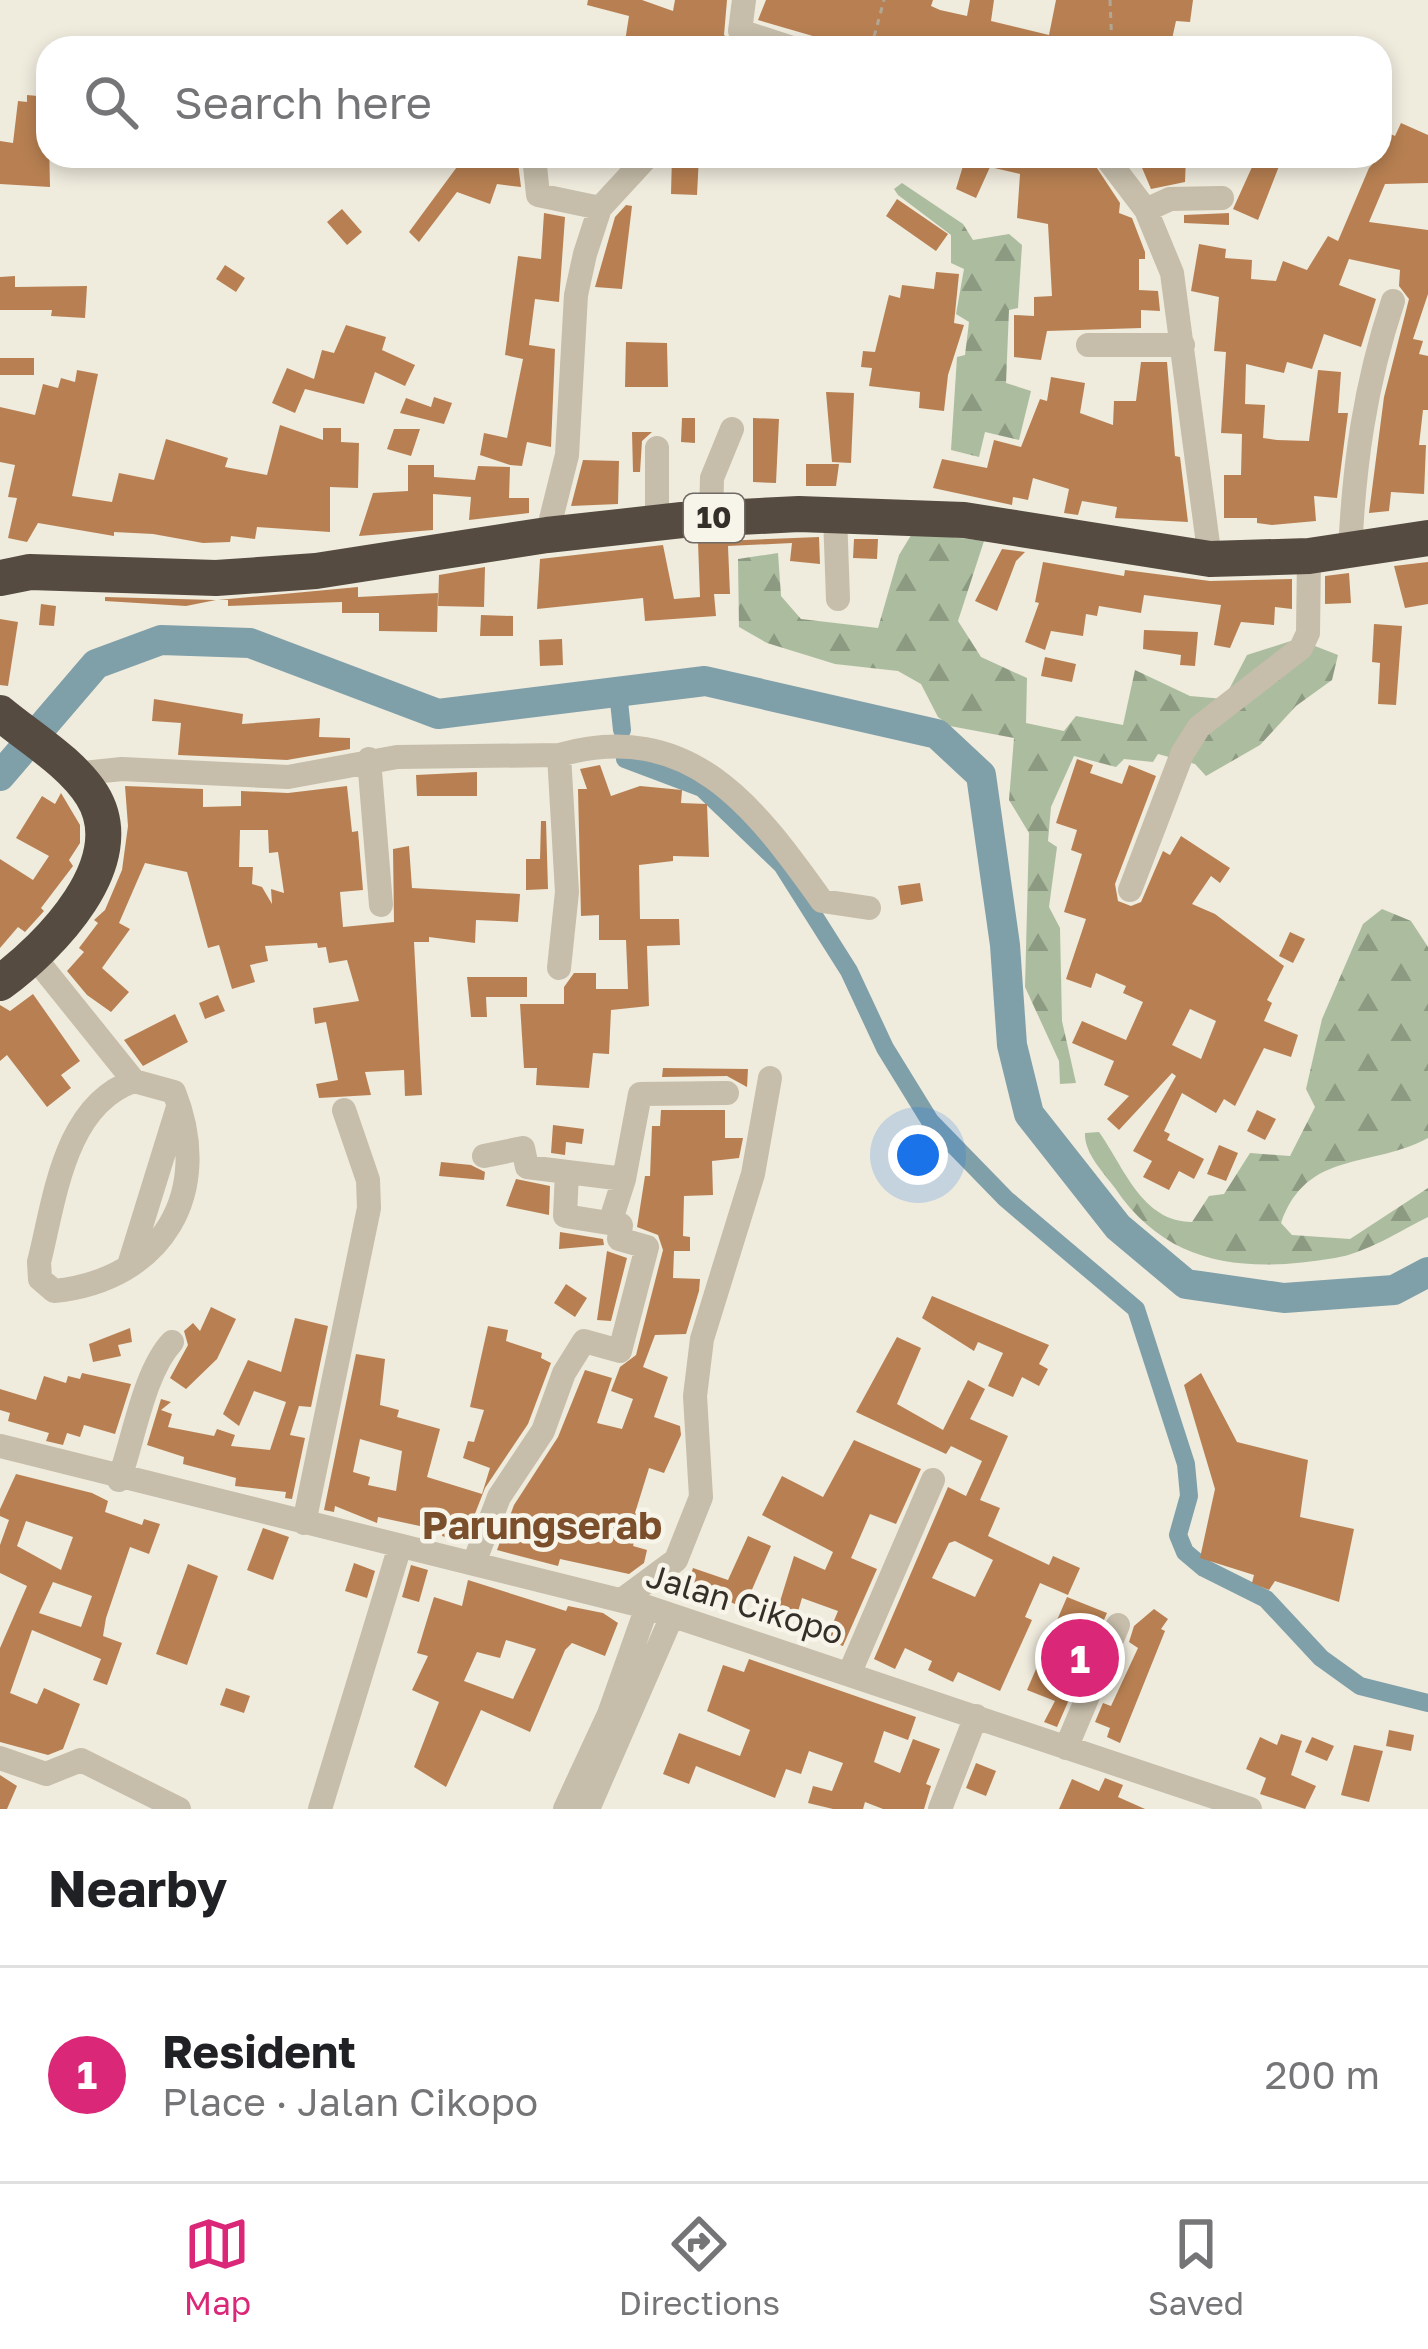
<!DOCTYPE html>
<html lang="en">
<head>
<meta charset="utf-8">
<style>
	:root { --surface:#fff; --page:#f2f2f2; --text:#202124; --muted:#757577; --line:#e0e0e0; --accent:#db2777 }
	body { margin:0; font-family:"Golos Text",sans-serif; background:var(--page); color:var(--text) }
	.you { position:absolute; left:918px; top:1155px; width:42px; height:42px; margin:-30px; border:9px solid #fff; border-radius:50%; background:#1a73e8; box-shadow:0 0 0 18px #1a73e833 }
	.badge { display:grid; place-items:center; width:78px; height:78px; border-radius:50%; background:var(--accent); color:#fff; font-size:39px; font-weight:700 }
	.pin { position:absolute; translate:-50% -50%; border:6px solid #fff; box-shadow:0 3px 12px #0006 }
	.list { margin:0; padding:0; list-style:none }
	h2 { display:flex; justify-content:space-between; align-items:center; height:156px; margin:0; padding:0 48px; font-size:51px }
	h2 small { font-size:39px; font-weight:400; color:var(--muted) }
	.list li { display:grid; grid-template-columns:78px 1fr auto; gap:36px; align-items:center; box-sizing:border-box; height:216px; padding:0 48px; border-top:3px solid var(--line) }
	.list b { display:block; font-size:45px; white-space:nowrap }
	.list p { margin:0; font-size:39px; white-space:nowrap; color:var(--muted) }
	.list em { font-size:39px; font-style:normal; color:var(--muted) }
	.icon { flex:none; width:66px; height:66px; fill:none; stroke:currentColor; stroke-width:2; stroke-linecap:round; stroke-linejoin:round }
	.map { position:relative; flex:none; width:1428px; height:1809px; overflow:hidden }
	.search { position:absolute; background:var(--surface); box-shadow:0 6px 18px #0003; left:36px; right:36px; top:36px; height:132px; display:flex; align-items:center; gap:30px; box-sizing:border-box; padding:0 42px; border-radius:36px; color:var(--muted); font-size:45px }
	.sheet { height:372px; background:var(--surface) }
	nav { display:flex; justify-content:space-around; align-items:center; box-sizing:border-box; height:168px; border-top:3px solid var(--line); background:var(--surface); font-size:33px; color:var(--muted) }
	nav a { display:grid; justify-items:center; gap:6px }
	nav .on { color:var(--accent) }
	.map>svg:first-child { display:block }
	.forest { fill:url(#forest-firs) }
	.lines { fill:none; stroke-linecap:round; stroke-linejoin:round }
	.canal { stroke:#7f9fa9; stroke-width:18 }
	.river { stroke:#7f9fa9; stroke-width:30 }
	.building { fill:#b88052; fill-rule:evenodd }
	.path { stroke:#b2a795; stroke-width:3; stroke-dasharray:6 6; stroke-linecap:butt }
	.minor { stroke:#c6bdaa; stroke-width:24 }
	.highway { stroke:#554b41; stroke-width:36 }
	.labels { text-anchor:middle; stroke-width:9; stroke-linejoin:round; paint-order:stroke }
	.shield { fill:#f7f4e9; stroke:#6f6a63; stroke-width:3 }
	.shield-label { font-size:30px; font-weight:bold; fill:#352f29 }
	.street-label { font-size:33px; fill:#352f29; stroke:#f7f4e9 }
	.quarter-label { font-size:39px; font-weight:bold; fill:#7b4f2b; stroke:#f7f4e9 }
</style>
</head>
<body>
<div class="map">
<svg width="1428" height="1809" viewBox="0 0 1428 1809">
	<defs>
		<pattern id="forest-firs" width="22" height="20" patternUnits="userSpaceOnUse" patternTransform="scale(3)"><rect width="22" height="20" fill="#acbd9f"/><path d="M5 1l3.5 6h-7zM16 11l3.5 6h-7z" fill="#8d9a82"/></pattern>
	</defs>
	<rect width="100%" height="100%" fill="#efebdd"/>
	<path class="forest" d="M902,183L963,224L973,240L1009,234L1022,245L1018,308L1009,310L1006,383L1031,391L1019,440L985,432L979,457L951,450L957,357L965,355L969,322L956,314L964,269L951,263V235L898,195L894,189Z
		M913,532L984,541L958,621L981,657L1027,678L1026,723L1064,731L1076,716L1123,725L1135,670L1190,696L1224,699L1247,655L1297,639L1338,655L1332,680L1296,706L1260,745L1206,776L1195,764L1158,754L1153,762L1124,759L1116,767L1074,756L1051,807L1048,841L1057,847L1049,907L1060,928L1062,1021L1076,1083L1060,1084L1059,1061L1025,987L1029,833L1009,800L1014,738L950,726L938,717L921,684L898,671L835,664L767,643L739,627L738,559L778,553L781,596L801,619L878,628L899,555Z
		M1382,909L1411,921L1428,947V1138C1371,1169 1307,1149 1281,1223L1292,1235L1350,1239L1428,1188V1217C1400,1231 1366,1253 1335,1258C1246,1273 1168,1267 1115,1188C1103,1172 1084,1153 1085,1133L1099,1132C1124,1167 1142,1222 1192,1222L1209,1196L1224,1194L1250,1153L1290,1156L1315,1107L1306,1089L1322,1019L1363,924Z"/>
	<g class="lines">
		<path class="canal" d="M618,692L622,730
			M625,759L702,788L782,865L849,971L885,1048L930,1121L1006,1199L1136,1309L1186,1464L1189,1496L1178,1535L1185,1552L1204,1568L1266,1599L1321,1658L1360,1686L1428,1703"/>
		<path class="river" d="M0,776L96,664L161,640L250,643L438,714L705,681L937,734L981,775L1005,945L1012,1045L1029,1114L1118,1227L1186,1284L1284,1298L1394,1290L1428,1272"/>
	</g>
	<path class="building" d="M588,0H642L673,11L675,0H727L724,35L739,48H624L629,16L587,5Z
		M766,0H933L931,6L940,10L967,16L970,0H994L991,21L1049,35L1056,0H1193L1190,22L1176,21L1170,48H854L758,20Z
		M27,95L48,97L50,187L0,184V141L13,143L18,101L27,102Z
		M1401,123L1428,135V183L1385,184L1369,222L1428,230V294L1413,339L1423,341L1419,354L1428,356V410H1423L1419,445H1426L1424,494L1391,492L1389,511L1369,513L1384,397L1409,299L1399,286L1400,270L1349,259L1339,285L1376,299L1361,347L1324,334L1312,369L1287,362L1284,373L1246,364L1245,404L1265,405L1263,438L1277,440L1309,441L1318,370L1341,372L1338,413H1348L1337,498L1314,496L1316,521L1272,525L1257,523V518H1224V475H1241L1242,434L1221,433L1226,352L1214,351L1219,297L1191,291L1199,244L1226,249L1225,258L1252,260L1251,279L1276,281L1283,261L1307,270L1328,236L1338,241L1369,168L1380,156L1386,132L1395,136Z
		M465,156H506L505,161L518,163L521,187L497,184L490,204L457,192L419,242L409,232Z
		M672,156H699L697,195L671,194Z
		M966,156H1089L1120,203L1119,213L1132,218L1145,252V259H1139V290L1158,291L1160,311L1141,310V328L1047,331L1041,360L1014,357V315L1034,316V297L1052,296L1048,224L1017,218L1020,174L990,167L976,198L956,189Z
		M1137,156H1186L1185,182L1151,189Z
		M1257,156H1283L1258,220L1233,209Z
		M897,199L948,234L936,251L886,216Z
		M626,205L632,206L622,289L595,287L615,217Z
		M342,209L362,232L347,245L327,222Z
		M544,213L565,217L559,302L535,299L529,345L555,349L551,447L527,442L522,466L510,465L480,455L484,433L507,438L523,359L505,355L518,256L541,259Z
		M1229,213V225L1184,223V215Z
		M225,265L245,278L236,292L216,279Z
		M936,272L959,274L954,323L964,325L948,375L944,411L919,408L920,392L869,386L872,368L861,367L863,351L875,352L889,295L900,298L902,285L934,289Z
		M15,276V287L87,286L85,318L51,316L52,310H0V277Z
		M346,325L386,337L382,350L415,365L405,386L375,372L364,404L305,389L295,413L272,403L287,368L314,379L322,350L334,353Z
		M626,342L667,343L668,387H625Z
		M0,358H34V375H0Z
		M1141,362H1167L1175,456L1180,457L1188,522L1115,518L1117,507L1082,501L1078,515L1064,513L1069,489L1033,478L1028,500L1013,497L1012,505L933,488L942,459L987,468L994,440L1021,447L1040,399L1047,401L1051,377L1085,383L1080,413L1113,425L1114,401H1136Z
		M77,370L98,374L72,496L112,502L119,473L154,480L166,439L228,458L225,467L267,475L280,425L323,440V428H341V442L359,443L358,488L330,487V532L257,527L255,539L231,536L230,542L203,543L153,534L114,532V536L38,523L27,542L8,538L17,498L8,497L15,465L0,462V407L35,415L43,384L58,388L61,378L75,382Z
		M826,392L854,393L851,463L832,462Z
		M434,397L452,403L444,424L400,413L406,398L431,407Z
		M682,418H695V443L681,442Z
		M753,418L779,419L776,483L753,482Z
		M394,429H420L411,456L387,449Z
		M632,432H652L642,441L640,472H633Z
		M583,460L619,461L618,504L571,506Z
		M806,464H839L836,486H806Z
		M408,465H434V477L475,480L478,466L510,467L509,498H529V513L469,520L471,497L433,494V530L359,536L373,493L408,491Z
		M819,537L820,564L790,561L792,543L728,546L730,594H714L716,616L645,621L643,598L537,609L540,559L663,545L674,599L700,597L698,542Z
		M854,539H878L877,559L853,558Z
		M1002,549L1025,552L1016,561L997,611L975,601Z
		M1043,562L1124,576L1125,570L1210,581L1292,579V609L1275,607L1274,625L1241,622L1230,648L1214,645L1221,605L1144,595L1141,613L1099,606L1097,616L1086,614L1083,636L1051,631L1045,650L1025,642L1039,603L1035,602Z
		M1428,562V604L1405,608L1394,566Z
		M485,567L484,607L438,606L439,575Z
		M1349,573L1351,603L1325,604V576Z
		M358,587V597L438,593L437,632L379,631V613H342V602L228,606V600H218Z
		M105,597L215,600H216L186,606L105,601Z
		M41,604L56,606L54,626L39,625Z
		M481,615L513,616V636H480Z
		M0,619L18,622L8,686L0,685Z
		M1374,624L1402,626L1396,705L1378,704L1380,663L1372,662Z
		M1144,630L1198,632L1195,666L1180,665L1181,655L1143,649Z
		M562,639L563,665L540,666L539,640Z
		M1045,657L1076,664L1072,682L1041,676Z
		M154,699L243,714L242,724L320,718L319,737L350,738V749L287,760L178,755L181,723L152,721Z
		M1077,759L1093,765L1090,773L1122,784L1129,765L1156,776L1115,884L1118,901L1131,906L1141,902L1163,851L1170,855L1181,836L1230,868L1220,883L1211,876L1192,904L1215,914L1284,966L1267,1000L1272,1003L1264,1021L1298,1035L1291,1057L1264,1048L1235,1106L1224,1099L1216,1113L1182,1093L1164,1131L1170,1134L1167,1140L1204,1159L1194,1179L1179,1171L1169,1190L1143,1177L1152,1161L1133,1151L1176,1076L1172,1073L1119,1130L1107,1119L1129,1096L1104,1085L1114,1061L1072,1043L1082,1021L1126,1040L1143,1002L1123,993L1126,986L1096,973L1091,988L1066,979L1086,919L1064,912L1082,854L1071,850L1077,830L1056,823ZM1190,1009L1216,1021L1201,1059L1172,1045Z
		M600,765L611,796L640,786L682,790L681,803L707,804L709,857L673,856V861L639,865L640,919H679L680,945L647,946L649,1006L611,1010L609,1054L593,1053L589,1088L536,1085L537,1068H524L520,1004H564V987L574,973H596V989H628L626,940H599V915L581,916L578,789H587L580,769Z
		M477,772V796H417L416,775Z
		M125,786L203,789V807L241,806V791L288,793L347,786L352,832L358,831L363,890L340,892L343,927L394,922L393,849L409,846L412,888L520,894L518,922L476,920L475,943L429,937V942H414L422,1095L405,1096L404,1070L365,1072L371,1095L319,1098L316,1084L338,1080L326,1022L315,1024L313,1008L359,1001L347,960L329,963L326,947L318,948L317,943L265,946L268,961L250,965L255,982L232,989L219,945L208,948L187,872L145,863L119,923L130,929L102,968L129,992L111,1012L87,995L67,971L84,952L79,948L98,923L94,920L105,910L122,870L128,826ZM240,830H268L269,853L278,852L284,893L271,889L272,904L262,887L252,884L253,867H239Z
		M61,793L80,825V843L69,860L73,866L41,908L44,911L25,932L18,927L0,948V859L33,880L49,856L16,838L42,796L55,804Z
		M541,821H546L548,889L526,890V859H540Z
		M920,883L923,901L901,905L898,886Z
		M1290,932L1305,939L1293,963L1279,956Z
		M467,977H527V997H486L487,1017H471Z
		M33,994L80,1061L61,1075L71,1088L47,1107L7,1055L0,1061V1005L10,1011Z
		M218,995L225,1011L205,1019L199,1003Z
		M175,1014L188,1042L143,1066L124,1040Z
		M663,1068L748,1069L747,1087L727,1076L662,1077Z
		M661,1110H725V1138H743L739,1158L712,1161L713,1195L684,1196L683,1236L690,1237V1251H674L673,1278L700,1279L699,1291L686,1334L655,1335L643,1367L668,1377L654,1417L680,1426L681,1435L664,1473L649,1468L635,1513L642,1514L633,1546L647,1550L644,1563L629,1574L560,1559L558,1566L497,1550L514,1505L558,1437L585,1370L612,1378L597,1423L622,1429L633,1399L611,1391L620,1367L636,1355L663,1250L658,1235L637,1227L645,1176H650L652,1126H660Z
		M1257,1110L1276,1119L1265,1140L1247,1131Z
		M553,1125L584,1129L582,1144L566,1142L565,1155L551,1153Z
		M1219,1145L1238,1153L1226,1181L1207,1174Z
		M441,1162L471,1165L485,1172L484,1180L439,1176Z
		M516,1179L550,1186L549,1215L506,1206Z
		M560,1232L603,1239L604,1245L559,1249Z
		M607,1251L627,1258L611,1321L597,1320Z
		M566,1284L587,1298L575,1317L554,1303Z
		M932,1296L1049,1345L1039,1364L1048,1369L1039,1386L1022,1377L1013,1397L988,1386L1003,1353L978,1342L974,1351L922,1318Z
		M211,1307L236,1319L217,1359L186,1389L170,1378L188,1345L184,1331L193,1323L200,1331Z
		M295,1318L328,1326L311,1407L299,1406L290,1435L305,1438L292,1499L285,1498L286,1492L235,1486L236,1478L183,1464L184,1457L147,1445L161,1399L171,1402L161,1410L172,1414L168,1427L214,1436L217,1429L235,1435L231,1446L270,1450L286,1402L254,1391L239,1426L223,1414L248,1360L281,1372Z
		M488,1326L508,1330L506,1341L542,1353L541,1358L551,1363L528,1424L485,1488L464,1542L442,1536L443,1531L378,1517L377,1523L335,1506L334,1512L324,1510L356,1354L385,1359L380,1405L399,1410L397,1417L440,1429L427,1477L482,1494L490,1468L463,1458L468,1441L474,1442L484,1410L470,1407ZM360,1439L402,1451L396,1491L368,1485L370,1477L353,1472Z
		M130,1328L132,1342L118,1345L121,1356L93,1362L89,1344Z
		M897,1337L921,1348L897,1404L943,1430L968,1380L985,1389L970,1419L1008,1436L980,1500L1000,1508L988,1536L1049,1565L1053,1556L1080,1568L1068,1595L1040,1583L1025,1617L1032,1620L1000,1691L958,1672L953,1682L928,1670L932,1661L905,1648L895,1669L874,1659L948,1487L966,1496L982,1461L951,1446L946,1454L856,1412ZM955,1541L993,1560L975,1597L932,1578L949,1543Z
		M82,1373L131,1384L115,1434L84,1425L80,1437L67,1433L63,1445L46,1441L49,1433L8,1421L10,1413L0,1410V1389L36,1400L44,1376L66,1383L68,1376L80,1379Z
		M1201,1373L1237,1442L1308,1460L1300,1517L1354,1529L1339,1602L1275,1581L1269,1590L1252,1583L1254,1575L1200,1558L1215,1489L1184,1385Z
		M854,1440L921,1469L896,1524L870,1514L851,1558L877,1569L843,1646L826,1640L838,1611L802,1598L797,1615L778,1608L794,1556L825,1570L833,1552L762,1515L782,1476L823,1497Z
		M16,1474L92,1493L108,1501L105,1512L142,1525L144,1519L160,1524L149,1554L130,1547L106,1618L103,1636L122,1643L107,1685L93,1680L101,1659L32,1630L10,1693L37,1704L44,1688L80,1704L63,1749L48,1755L0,1742V1648L27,1586L0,1573V1545L9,1520L0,1516V1509ZM26,1521L73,1537L61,1570L17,1546ZM53,1582L92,1596L81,1627L39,1613Z
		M263,1528L289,1537L273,1580L247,1570Z
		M748,1536L771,1546L744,1608L719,1597L715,1609L683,1598L693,1568L728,1580Z
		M354,1563L375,1571L367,1598L345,1591Z
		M188,1564L218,1576L187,1665L156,1654Z
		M411,1565L428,1570L419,1602L402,1597Z
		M468,1580L566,1611L568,1606L603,1613L618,1623L605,1656L572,1643L565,1650L530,1732L481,1710L446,1787L414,1767L439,1702L412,1690L428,1656L417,1653L434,1597L462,1606ZM506,1640L536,1649L513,1699L464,1681L477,1652L500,1658Z
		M1067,1597L1107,1613L1057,1727L1044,1722L1055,1701L1027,1690Z
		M1154,1609L1168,1619L1161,1629L1165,1631L1120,1743L1107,1737L1110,1728L1095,1722L1103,1703L1111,1706L1138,1648L1129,1642L1134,1626Z
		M749,1659L916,1717L908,1740L884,1731L874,1762L900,1773L913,1739L940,1749L926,1784L931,1786L924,1809H883L865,1802L863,1809H833L808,1803L813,1786L832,1791L843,1763L809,1751L801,1774L786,1769L775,1798L696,1766L689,1784L663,1774L679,1733L740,1756L750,1730L707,1711L723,1665L744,1672Z
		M226,1688L250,1696L244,1713L220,1705Z
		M1389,1730L1414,1735L1411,1751L1386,1746Z
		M1281,1734L1302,1741L1291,1775L1316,1786L1305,1809L1260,1794L1266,1778L1246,1769L1260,1737L1277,1745Z
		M1312,1737L1334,1746L1327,1761L1305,1752Z
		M1354,1745L1383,1751L1369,1802L1341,1795Z
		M976,1763L996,1771L986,1796L966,1788Z
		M0,1775L17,1786L7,1809H0Z
		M1105,1778L1123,1785L1118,1797L1145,1809H1059L1072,1779L1099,1791Z"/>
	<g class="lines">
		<path class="path" d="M1110,0L1112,48
			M871,48L884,0"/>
		<path class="minor" d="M744,0L740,31L792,48
			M534,156L538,195L600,208
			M1105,156L1146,210L1172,273L1210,559
			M1146,210L1170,199L1222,198
			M1088,345H1183
			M835,515L838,599
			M711,518L712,478L732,429
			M657,522V448
			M547,535L567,455L576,295L585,254L600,208L648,156
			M1350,552C1354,464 1365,385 1393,301
			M559,755C689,719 753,804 822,901L869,908
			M369,759L381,905
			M74,774L122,769L288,777L397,757L559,755L567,892L559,968
			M1130,890L1182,754L1199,727L1301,648L1308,633L1309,556
			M35,958L134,1081L174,1092C214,1192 163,1280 54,1291L40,1279L39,1262C55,1199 64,1105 134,1081
			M484,1156L523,1148L527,1167L624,1179L610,1223
			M624,1179L640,1094L727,1093
			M129,1265L178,1107
			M0,1446L647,1607L1250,1809
			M119,1480C134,1438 144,1372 172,1342
			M304,1523L369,1208L368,1180L344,1110
			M474,1563L499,1497L543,1431L564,1373L584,1341L620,1351L647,1247L619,1239L621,1225L565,1216L567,1172
			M622,1600L676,1560L701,1497L695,1396L702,1339L753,1174L770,1078
			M850,1672L933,1480
			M1066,1748L1118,1625
			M0,1758L46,1774L81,1760L179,1809
			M320,1809L400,1546
			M565,1809L609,1714L647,1607
			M588,1809L672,1616
			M940,1809L976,1716"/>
		<path class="highway" d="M0,578L30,572L216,578L316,571L547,535L682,520L799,514L964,520L1210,559L1309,556L1428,538
			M0,713C30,738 71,762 92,795C134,862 49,947 0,983"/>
	</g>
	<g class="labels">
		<rect class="shield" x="684" y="494" width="60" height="48" rx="9"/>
		<g class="shield-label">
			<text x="714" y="528">10</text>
		</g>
		<g class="street-label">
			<text transform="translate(745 1604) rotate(17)" y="12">Jalan Cikopo</text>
		</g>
		<g class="quarter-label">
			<text x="542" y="1539">Parungserab</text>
		</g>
	</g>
</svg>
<div class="you"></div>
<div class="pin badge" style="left:1080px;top:1658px">1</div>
<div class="search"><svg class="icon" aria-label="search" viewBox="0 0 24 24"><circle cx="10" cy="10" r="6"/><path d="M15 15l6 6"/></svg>Search here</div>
</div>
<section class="sheet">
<h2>Nearby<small></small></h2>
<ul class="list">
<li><span class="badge">1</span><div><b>Resident</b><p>Place · Jalan Cikopo</p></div><em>200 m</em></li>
</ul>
</section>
<nav>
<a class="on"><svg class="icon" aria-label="map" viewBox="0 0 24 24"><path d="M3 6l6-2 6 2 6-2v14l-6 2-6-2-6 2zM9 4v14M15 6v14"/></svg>Map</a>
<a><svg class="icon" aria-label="directions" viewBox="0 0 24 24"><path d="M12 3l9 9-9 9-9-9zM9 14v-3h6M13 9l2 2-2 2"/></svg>Directions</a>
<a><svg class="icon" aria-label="saved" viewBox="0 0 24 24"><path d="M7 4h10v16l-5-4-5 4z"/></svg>Saved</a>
</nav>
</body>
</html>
